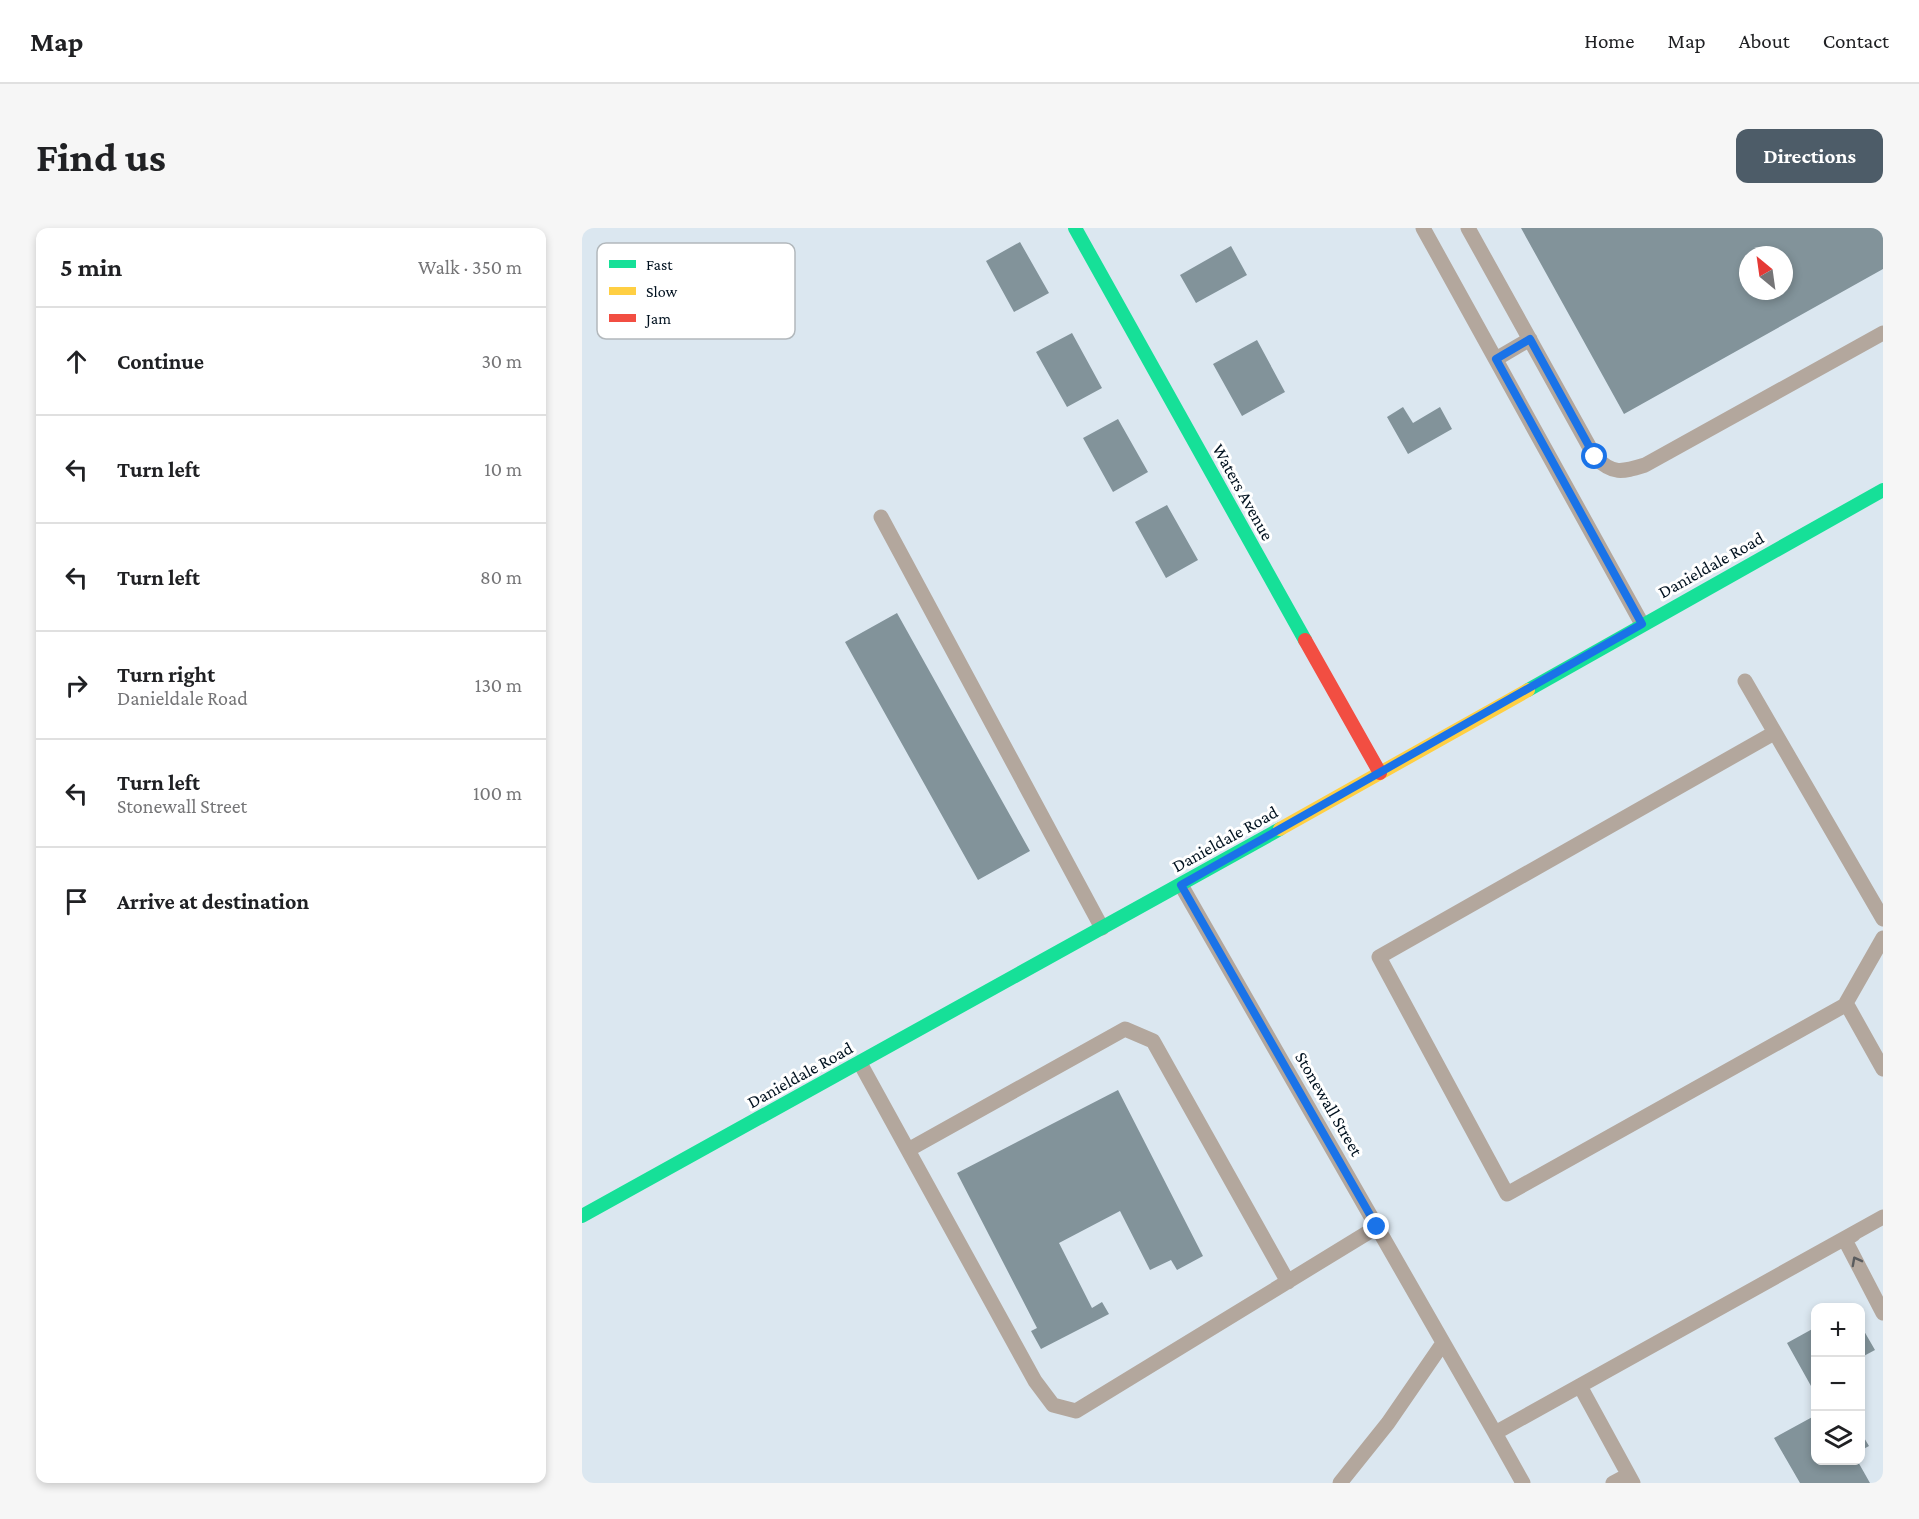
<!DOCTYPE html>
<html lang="en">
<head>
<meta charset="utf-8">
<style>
	:root { --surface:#fff; --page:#f6f6f6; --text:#202124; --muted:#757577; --line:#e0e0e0; --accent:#4d5c68 }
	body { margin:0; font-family:"Crimson Pro",serif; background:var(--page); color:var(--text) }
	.controls { position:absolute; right:18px; bottom:18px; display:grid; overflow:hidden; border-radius:12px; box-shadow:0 3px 9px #0003 }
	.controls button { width:54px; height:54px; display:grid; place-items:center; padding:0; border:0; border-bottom:2px solid var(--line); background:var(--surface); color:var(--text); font:30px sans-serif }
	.compass { position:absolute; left:1157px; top:18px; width:54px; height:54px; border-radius:50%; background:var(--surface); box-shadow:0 3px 9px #0003; rotate:331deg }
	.stop { position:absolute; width:18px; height:18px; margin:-14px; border:4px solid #1a73e8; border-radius:50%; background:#fff }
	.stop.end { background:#1a73e8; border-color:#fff; box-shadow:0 2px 6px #0008 }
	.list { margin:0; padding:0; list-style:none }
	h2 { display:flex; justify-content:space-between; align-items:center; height:78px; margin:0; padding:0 24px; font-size:26px }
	h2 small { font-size:20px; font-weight:400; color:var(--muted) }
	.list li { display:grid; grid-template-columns:39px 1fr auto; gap:18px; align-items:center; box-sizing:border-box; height:108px; padding:0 24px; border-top:2px solid var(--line) }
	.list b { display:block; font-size:22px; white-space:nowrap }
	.list p { margin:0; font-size:20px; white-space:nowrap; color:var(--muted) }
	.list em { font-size:20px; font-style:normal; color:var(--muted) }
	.icon { flex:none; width:33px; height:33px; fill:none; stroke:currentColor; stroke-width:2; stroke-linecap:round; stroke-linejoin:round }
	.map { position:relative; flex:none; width:1301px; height:1255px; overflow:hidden; border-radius:12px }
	header { display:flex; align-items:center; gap:36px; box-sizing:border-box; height:84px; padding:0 30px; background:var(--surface); border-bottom:2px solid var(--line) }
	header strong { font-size:28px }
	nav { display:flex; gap:33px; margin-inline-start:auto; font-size:21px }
	.intro { display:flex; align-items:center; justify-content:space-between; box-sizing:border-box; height:144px; padding:0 36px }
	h1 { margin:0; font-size:42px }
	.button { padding:15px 27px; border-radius:12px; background:var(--accent); color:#fff; font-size:21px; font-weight:700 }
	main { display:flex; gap:36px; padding:0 36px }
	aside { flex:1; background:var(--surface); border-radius:12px; box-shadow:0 3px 9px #0003 }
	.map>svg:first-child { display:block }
	.building { fill:#82939a; fill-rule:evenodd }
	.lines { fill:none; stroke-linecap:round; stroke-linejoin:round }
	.lane { stroke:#b3a79d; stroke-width:15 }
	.fast { stroke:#16e098; stroke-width:14 }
	.slow { stroke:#ffcf43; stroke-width:14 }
	.jam { stroke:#f24e42; stroke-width:14 }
	.oneway { stroke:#5a5c5e }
	.route { stroke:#1a73e8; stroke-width:8 }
	.labels { text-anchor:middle; stroke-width:6; stroke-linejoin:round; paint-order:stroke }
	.street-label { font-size:18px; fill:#00111f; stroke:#fff }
	.key { fill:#fff; stroke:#b2b8bc; stroke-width:1.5 }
	.key-label { font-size:16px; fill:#00111f }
</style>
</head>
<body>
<header>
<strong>Map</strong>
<nav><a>Home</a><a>Map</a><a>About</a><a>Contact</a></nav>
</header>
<div class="intro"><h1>Find us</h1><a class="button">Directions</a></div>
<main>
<aside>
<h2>5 min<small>Walk · 350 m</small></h2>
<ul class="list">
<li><svg class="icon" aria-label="ahead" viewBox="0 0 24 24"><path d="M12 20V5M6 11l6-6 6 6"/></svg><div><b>Continue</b></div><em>30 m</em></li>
<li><svg class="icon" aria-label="left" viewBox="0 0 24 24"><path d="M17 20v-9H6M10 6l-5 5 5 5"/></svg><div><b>Turn left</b></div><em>10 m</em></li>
<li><svg class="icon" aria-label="left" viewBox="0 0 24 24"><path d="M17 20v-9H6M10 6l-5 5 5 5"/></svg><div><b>Turn left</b></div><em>80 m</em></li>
<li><svg class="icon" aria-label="right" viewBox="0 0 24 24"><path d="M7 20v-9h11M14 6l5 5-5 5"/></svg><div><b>Turn right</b><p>Danieldale Road</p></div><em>130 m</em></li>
<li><svg class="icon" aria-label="left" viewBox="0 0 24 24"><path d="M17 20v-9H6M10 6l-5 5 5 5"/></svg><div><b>Turn left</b><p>Stonewall Street</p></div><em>100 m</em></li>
<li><svg class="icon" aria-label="arrive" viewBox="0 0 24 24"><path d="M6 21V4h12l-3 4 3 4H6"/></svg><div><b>Arrive at destination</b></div></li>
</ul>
</aside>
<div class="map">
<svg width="1301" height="1255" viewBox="0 0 1301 1255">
	<rect width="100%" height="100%" fill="#dbe7f0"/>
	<path class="building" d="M939,0H1301V41L1042,186ZM1166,27H1202V63H1166Z
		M438,14L467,65L432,84L404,33Z
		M649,18L665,47L614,75L598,47Z
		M490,105L520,160L485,179L454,124Z
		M675,112L703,164L660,188L631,136Z
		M821,179L831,195L858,179L870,201L826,226L805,189Z
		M536,191L566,244L531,264L501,210Z
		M585,277L616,332L584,350L553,294Z
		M315,385L448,623L396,652L263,414Z
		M536,862L621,1028L595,1042L589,1032L568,1042L538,983L477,1015L510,1080L520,1074L527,1086L459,1121L449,1103L455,1100L375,945Z
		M1278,1096L1293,1122L1278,1130Z
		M1234,1099V1155L1229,1158L1205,1115Z
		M1234,1187V1232H1275L1288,1255H1218L1192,1210Z
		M1278,1203L1287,1218L1278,1223Z"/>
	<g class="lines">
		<path class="lane" d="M841,0L1060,396
			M886,0L1013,229C1031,247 1040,244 1063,237L1301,105
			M914,131L948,111
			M299,289L520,700
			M1163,453L1301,691
			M1192,505L797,729L925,966L1265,776
			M599,657L913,1205L1301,989
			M1301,710L1264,775L1301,841
			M278,835L453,1153L471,1177L494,1183L795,999
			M326,922L543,801L571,813L706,1054
			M1272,1006L1263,1012L1301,1085
			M998,1158L1051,1255
			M913,1205L941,1255
			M758,1255L806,1195L861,1115
			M1031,1255L1046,1247"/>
		<path class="fast" d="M493,0L723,412
			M946,462L1301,262
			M0,988L698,601"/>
		<path class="slow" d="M698,601L946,462"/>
		<path class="jam" d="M723,412L798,545"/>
	</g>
	<defs><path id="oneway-chevron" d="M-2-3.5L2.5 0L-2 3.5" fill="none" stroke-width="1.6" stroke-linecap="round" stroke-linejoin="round" transform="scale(1.5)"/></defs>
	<use class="oneway" href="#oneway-chevron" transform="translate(1274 1033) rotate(-118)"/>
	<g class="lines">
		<path class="route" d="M795,999L599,657L1060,396L914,131L948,111L1013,229"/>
	</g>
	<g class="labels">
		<g class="street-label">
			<text transform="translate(661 264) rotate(61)" y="6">Waters Avenue</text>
			<text transform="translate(1129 337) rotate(-29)" y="6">Danieldale Road</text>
			<text transform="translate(643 611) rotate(-29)" y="6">Danieldale Road</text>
			<text transform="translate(218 847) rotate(-29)" y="6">Danieldale Road</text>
			<text transform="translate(747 876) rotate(60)" y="6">Stonewall Street</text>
		</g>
	</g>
	<rect x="15" y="15" width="198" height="96" rx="9" class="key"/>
	<rect x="27" y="32" width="27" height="8" fill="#16e098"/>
	<rect x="27" y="59" width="27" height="8" fill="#ffcf43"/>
	<rect x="27" y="86" width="27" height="8" fill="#f24e42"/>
	<g class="key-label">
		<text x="64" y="42">Fast</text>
		<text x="64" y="69">Slow</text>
		<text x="64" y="96">Jam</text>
	</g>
</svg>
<div class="controls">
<button>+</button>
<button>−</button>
<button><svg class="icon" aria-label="layers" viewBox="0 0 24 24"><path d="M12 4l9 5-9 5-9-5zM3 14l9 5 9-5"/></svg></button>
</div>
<svg class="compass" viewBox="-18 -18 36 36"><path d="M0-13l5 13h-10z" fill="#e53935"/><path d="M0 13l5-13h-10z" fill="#757577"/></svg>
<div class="stop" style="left:1013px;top:229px"></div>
<div class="stop end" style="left:795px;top:999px"></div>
</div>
</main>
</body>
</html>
